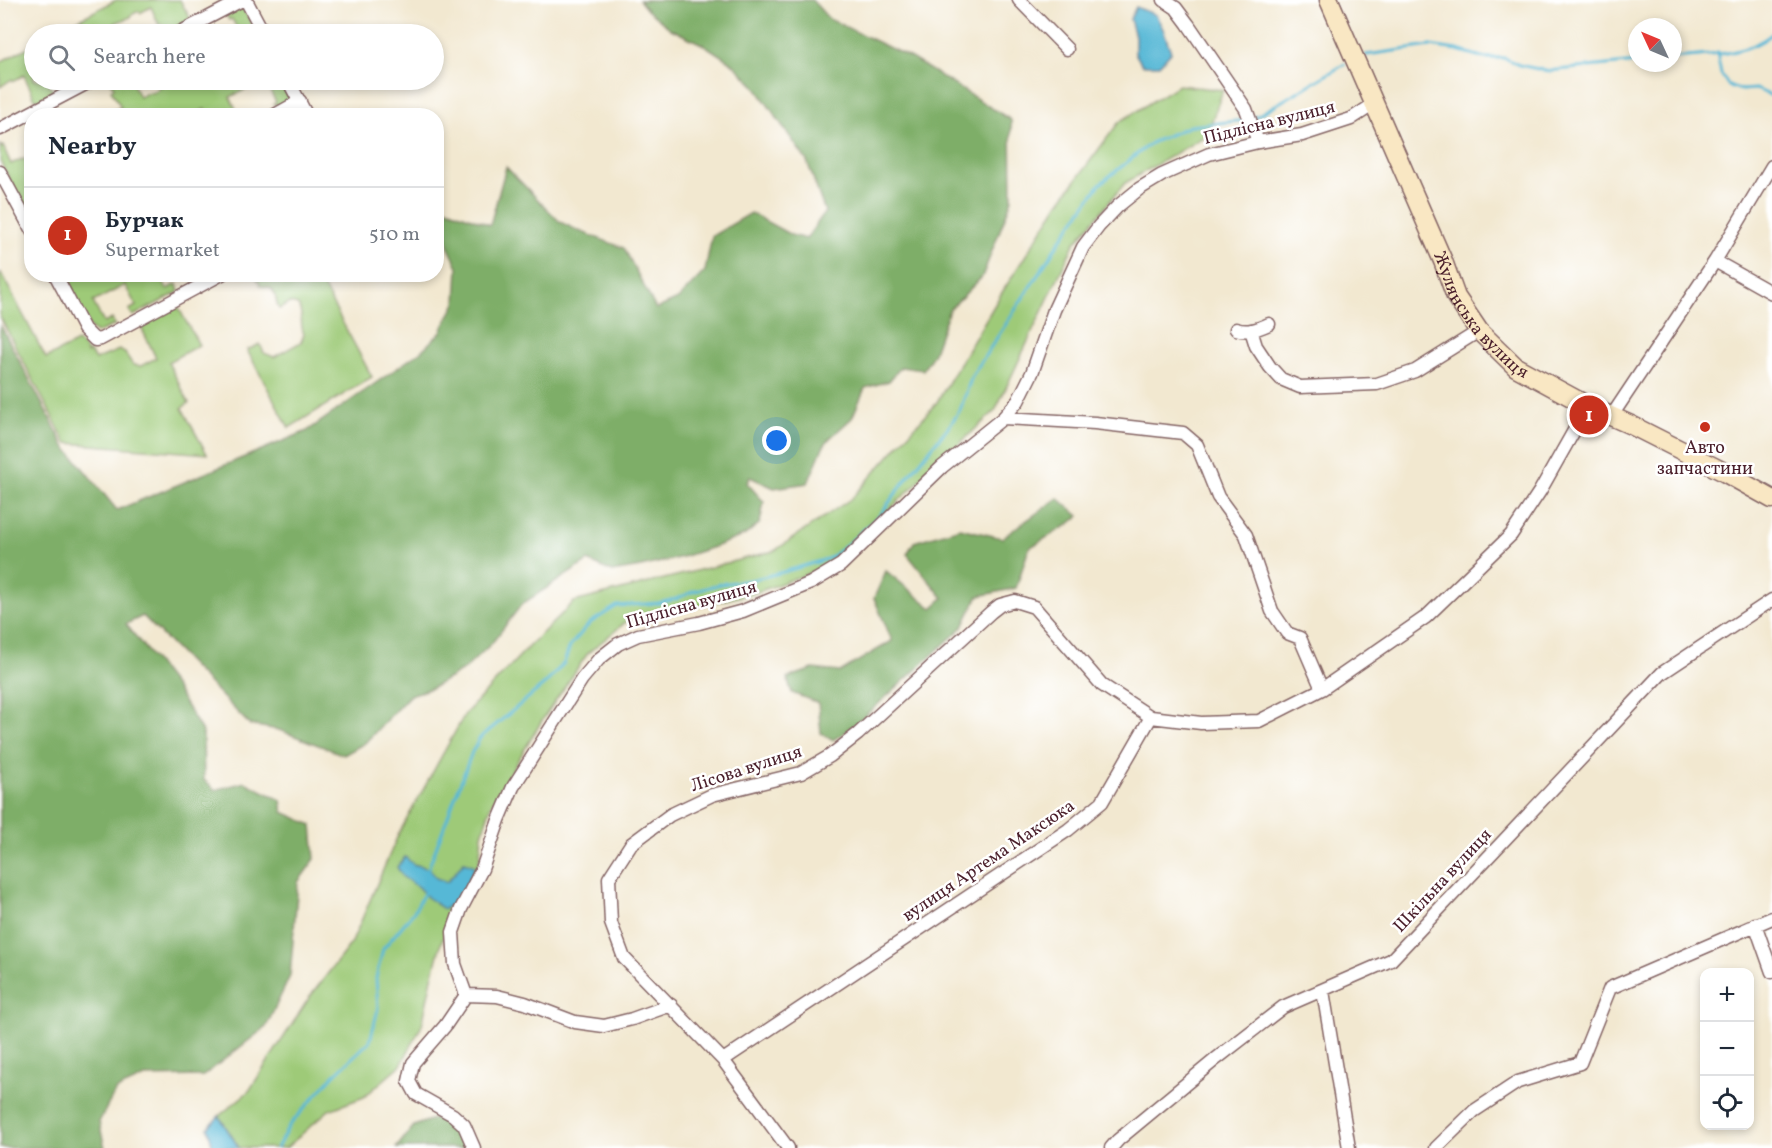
<!DOCTYPE html>
<html lang="en">
<head>
<meta charset="utf-8">
<style>
	:root { --surface:#fff; --page:#f6f6f7; --text:#1f2937; --muted:#747a83; --line:#e0e1e3; --accent:#c8321e }
	body { margin:0; font-family:Vollkorn,serif; background:var(--page); color:var(--text) }
	.controls { position:absolute; right:18px; bottom:18px; display:grid; overflow:hidden; border-radius:12px; box-shadow:0 3px 9px #0003 }
	.controls button { width:54px; height:54px; display:grid; place-items:center; padding:0; border:0; border-bottom:2px solid var(--line); background:var(--surface); color:var(--text); font:30px sans-serif }
	.compass { position:absolute; left:1628px; top:18px; width:54px; height:54px; border-radius:50%; background:var(--surface); box-shadow:0 3px 9px #0003; rotate:314deg }
	.you { position:absolute; left:777px; top:441px; width:21px; height:21px; margin:-15px; border:4px solid #fff; border-radius:50%; background:#1a73e8; box-shadow:0 0 0 9px #1a73e833 }
	.badge { display:grid; place-items:center; width:39px; height:39px; border-radius:50%; background:var(--accent); color:#fff; font-size:20px; font-weight:700 }
	.pin { position:absolute; translate:-50% -50%; border:3px solid #fff; box-shadow:0 2px 6px #0006 }
	.list { margin:0; padding:0; list-style:none }
	h2 { display:flex; justify-content:space-between; align-items:center; height:78px; margin:0; padding:0 24px; font-size:26px }
	h2 small { font-size:20px; font-weight:400; color:var(--muted) }
	.list li { display:grid; grid-template-columns:39px 1fr auto; gap:18px; align-items:center; box-sizing:border-box; height:96px; padding:0 24px; border-top:2px solid var(--line) }
	.list b { display:block; font-size:22px; white-space:nowrap }
	.list p { margin:0; font-size:20px; white-space:nowrap; color:var(--muted) }
	.list em { font-size:20px; font-style:normal; color:var(--muted) }
	.icon { flex:none; width:33px; height:33px; fill:none; stroke:currentColor; stroke-width:2; stroke-linecap:round; stroke-linejoin:round }
	.map { position:relative; flex:none; width:1772px; height:1148px; overflow:hidden }
	.search { position:absolute; background:var(--surface); box-shadow:0 3px 9px #0003; left:24px; top:24px; width:420px; height:66px; display:flex; align-items:center; gap:15px; box-sizing:border-box; padding:0 21px; border-radius:33px; color:var(--muted); font-size:22px }
	.panel { position:absolute; background:var(--surface); box-shadow:0 3px 9px #0003; left:24px; top:108px; width:420px; height:174px; border-radius:24px }
	.map>svg:first-child { display:block }
	.green { fill:#9eca78; stroke:#747452; stroke-width:1.5 }
	.forest { fill:#7eae68; stroke:#64664a; stroke-width:1.5 }
	.water { fill:#57b8d6; stroke:#506c80; stroke-width:1.5 }
	.lines { fill:none; stroke-linecap:round; stroke-linejoin:round }
	.stream { stroke:#57b8d6; stroke-width:3 }
	.street-casing { stroke:#856565; stroke-width:15 }
	.secondary-casing { stroke:#856565; stroke-width:21 }
	.street { stroke:#fff; stroke-width:12 }
	.secondary { stroke:#f9e7c3; stroke-width:18 }
	.poi-dot { fill:#c8321e; stroke:#fff; stroke-width:2 }
	.labels { text-anchor:middle; stroke-width:5; stroke-linejoin:round; paint-order:stroke }
	.street-label { font-size:18px; fill:#4a1f2b; stroke:#fff }
	.poi-label { font-size:18px; fill:#4a1f2b; stroke:#fff }
</style>
</head>
<body>
<div class="map">
<svg width="1772" height="1148" viewBox="0 0 1772 1148">
	<rect width="100%" height="100%" fill="#fff"/>
	<filter id="ink" filterUnits="userSpaceOnUse"><feTurbulence type="fractalNoise" baseFrequency=".0167" numOctaves="2"/><feDisplacementMap in="SourceGraphic" scale="12" xChannelSelector="R" yChannelSelector="G"/><feConvolveMatrix kernelMatrix="1 2 1 2 8 2 1 2 1" color-interpolation-filters="sRGB"/></filter>
	<filter id="wash" filterUnits="userSpaceOnUse"><feTurbulence type="fractalNoise" baseFrequency=".008" numOctaves="4" result="noise"/><feDisplacementMap in="SourceGraphic" scale="24" xChannelSelector="R" yChannelSelector="G"/><feGaussianBlur stdDeviation="1.35" result="paint"/><feColorMatrix in="noise" values="0 0 0 0 0 0 0 0 0 0 0 0 0 0 0 0 0 1.4 0 .05"/><feComposite in="paint" operator="in"/></filter>
	<g filter="url(#wash)">
		<rect width="100%" height="100%" fill="#f2e8d0"/>
		<path class="green" d="M116,0H180L190,18V21L185,26L168,34L163,24L159,25L151,7L140,13L139,11L131,15V17L115,23L116,25L105,31L107,34H51Z
			M236,9H242L244,10L257,34H240L232,19L229,20L226,15Z
			M34,44V80H51L52,82L49,84L54,93L39,101L35,99L24,75L13,81L12,79L0,87V62Z
			M110,80H131L139,97L149,92L151,93L159,89L158,87L165,84L167,85L174,81V80H281L290,100C286,104 279,108 273,104L276,102L264,80L230,97L239,115H209L205,109L194,115L193,113L189,115L109,116L111,114L110,113L121,107L111,90L114,88Z
			M1178,85L1223,90L1207,135L1125,183L1074,244L995,411L924,476L838,560L810,573L752,594L626,622L588,653L543,719L491,805L482,835L479,864L441,943L432,978L422,1025L401,1065L364,1097L329,1110L286,1148H239L219,1116L249,1091L309,998L352,942L398,835L465,714L530,645L574,602L774,551L852,498L937,402L1001,294L1059,203L1119,122Z
			M0,144L1,147L3,146L11,164L22,159L23,160L31,156V154V220L0,161Z
			M0,271L46,358L77,342L83,345L87,353L90,352L95,360L119,350L125,353L133,365L141,366L156,358L140,325L177,305L199,345L168,362L189,403L182,408L207,454L66,443L0,317Z
			M61,275H159L167,289L177,284L179,292L133,316L129,310L136,306L125,285L93,302L104,323L112,319L115,325L96,333L90,328Z
			M255,275H317L372,377L289,428L247,350L260,344L264,353L274,357L301,342L304,334C299,325 304,315 298,305L290,303L279,309C273,297 279,287 261,286Z"/>
		<path class="forest" d="M639,0H812L829,19L911,58L1011,120L1012,199L982,277L949,310L933,355L923,370L901,367L889,381L865,388L852,418L829,439L823,447L808,483L774,488L750,477L747,483L764,502L760,523L745,535L714,547L682,557L641,567L612,572L588,561L522,604L492,643L465,669L432,688L410,695L365,743L344,755L279,730L250,725L143,616L126,624L175,687L203,733L204,780L215,790L245,782L281,800L283,812L312,825L315,859L298,882L290,976L266,1027L203,1076L145,1077L116,1090L99,1122L105,1148H0V324L64,445L117,510L307,431L420,352L440,333L456,303L458,267L448,246L442,207L490,225L506,167L560,222L579,231L624,248L656,309L678,299L705,271L712,236L751,213L791,235L806,239L825,212L807,161L754,85L732,63L706,46L671,29L647,10Z
			M1058,498L1079,516L1068,525L1029,548L1016,588L979,596L971,610L963,627L875,707L846,732L833,740L821,733L818,703L792,693L787,678L813,669L840,672L892,641L874,598L886,571L932,608L943,598L907,554L914,542L960,528L1002,538Z
			M440,1116L458,1129L467,1148H396L414,1126Z"/>
		<path class="water" d="M1136,7L1156,15L1164,31L1171,52L1159,65H1142L1135,53V36L1130,19Z
			M405,857L413,864L430,869L436,878L447,882L464,862L475,866L460,900L444,909L429,899L418,887L403,877L397,867Z
			M219,1116L239,1148H213L208,1128Z"/>
		<g class="lines">
			<path class="stream" d="M1717,53L1721,74L1728,85L1741,90L1756,89L1772,96
				M1366,55L1430,46L1457,50L1485,58H1505L1519,65L1548,71L1637,62
				M1673,58C1706,55 1746,56 1772,34
				M1255,117L1345,64
				M427,872L472,752L480,738L546,683L564,663L570,646L590,623L617,606L658,603L676,599L692,592L720,584L751,580L787,571L830,558L851,541L880,515L907,478L950,425L960,410L972,376L1062,238L1100,184L1151,143L1190,126L1246,120
				M277,1148L289,1126L333,1076L370,1041L378,1009L376,978L383,949L413,913L426,890"/>
		</g>
	</g>
	<g filter="url(#ink)">
		<g class="lines">
			<g class="street-casing">
				<path id="street" d="M246,0L264,34
					M1019,0L1067,49
					M1164,0L1176,8L1188,24L1246,109L1258,142
					M177,34L242,0
					M288,80L307,116
					M273,116L300,101
					M0,129L93,80
					M0,172L32,231
					M1715,261L1772,293
					M55,274L84,329L95,340L101,339L222,274
					M1236,329C1248,333 1258,329 1269,324
					M1251,330L1256,346L1270,367L1281,379L1300,387L1377,384L1415,371L1479,331
					M1611,417L1715,261L1772,166
					M1003,418L1095,423L1183,433L1197,445L1218,497L1246,535L1272,611L1287,633L1300,638L1322,689
					M1755,924L1772,972
					M1323,991L1349,1148
					M466,995L455,964L453,932L461,909L482,869L499,820L513,787L582,679L599,659L618,644L638,635L699,623L743,611L811,583L841,565L942,467L1003,418L1018,401L1032,373L1054,310L1083,247L1099,226L1118,206L1139,189L1162,175L1209,154L1258,142L1302,135L1351,119L1374,104
					M466,995L497,996L525,1003L575,1022L604,1026L632,1019L671,1005
					M466,995L445,1026L413,1063L409,1081L416,1094L453,1115L464,1125L474,1148
					M723,1060L1068,830L1102,802L1151,717L1201,723L1259,721L1322,689L1426,617L1511,535L1540,491L1588,406
					M788,1148L723,1060L624,958L611,923L609,878L631,844L670,815L712,795L801,773L830,756L858,734L991,612L1000,605L1015,601L1034,607L1102,685L1151,717
					M1111,1148L1118,1140L1216,1059L1283,1007L1391,960L1662,673L1772,600
					M1436,1148L1474,1111L1518,1082L1580,1063L1610,988L1772,918"/>
			</g>
			<g class="secondary-casing">
				<g id="secondary">
					<path id="s1" d="M1329,0L1443,261L1456,297L1479,331L1516,367L1588,406L1631,425L1722,471L1772,499"/>
				</g>
			</g>
			<use href="#street" class="street"/>
			<use href="#secondary" class="secondary"/>
		</g>
	</g>
	<circle class="poi-dot" cx="1705" cy="427" r="6"/>
	<g class="labels">
		<g class="street-label">
			<text transform="translate(1269 122) rotate(-14)" y="6">Підлісна вулиця</text>
			<text dy="6" stroke="none"><textPath href="#s1" startOffset="352">Жулянська вулиця</textPath></text>
			<text transform="translate(691 604) rotate(-16)" y="6">Підлісна вулиця</text>
			<text transform="translate(746 768) rotate(-18)" y="6">Лісова вулиця</text>
			<text transform="translate(988 860) rotate(-34)" y="6">вулиця Артема Максюка</text>
			<text transform="translate(1442 880) rotate(-47)" y="6">Шкільна вулиця</text>
		</g>
		<g class="poi-label">
			<text x="1705" y="453">Авто<tspan x="1705" dy="21">запчастини</tspan></text>
		</g>
	</g>
</svg>
<div class="controls">
<button>+</button>
<button>−</button>
<button><svg class="icon" aria-label="locate" viewBox="0 0 24 24"><circle cx="12" cy="12" r="6"/><path d="M12 2v4M12 18v4M2 12h4M18 12h4"/></svg></button>
</div>
<svg class="compass" viewBox="-18 -18 36 36"><path d="M0-13l5 13h-10z" fill="#e53935"/><path d="M0 13l5-13h-10z" fill="#747a83"/></svg>
<div class="you"></div>
<div class="pin badge" style="left:1589px;top:415px">1</div>
<div class="search"><svg class="icon" aria-label="search" viewBox="0 0 24 24"><circle cx="10" cy="10" r="6"/><path d="M15 15l6 6"/></svg>Search here</div>
<section class="panel">
<h2>Nearby<small></small></h2>
<ul class="list">
<li><span class="badge">1</span><div><b>Бурчак</b><p>Supermarket</p></div><em>510 m</em></li>
</ul>
</section>
</div>
</body>
</html>
